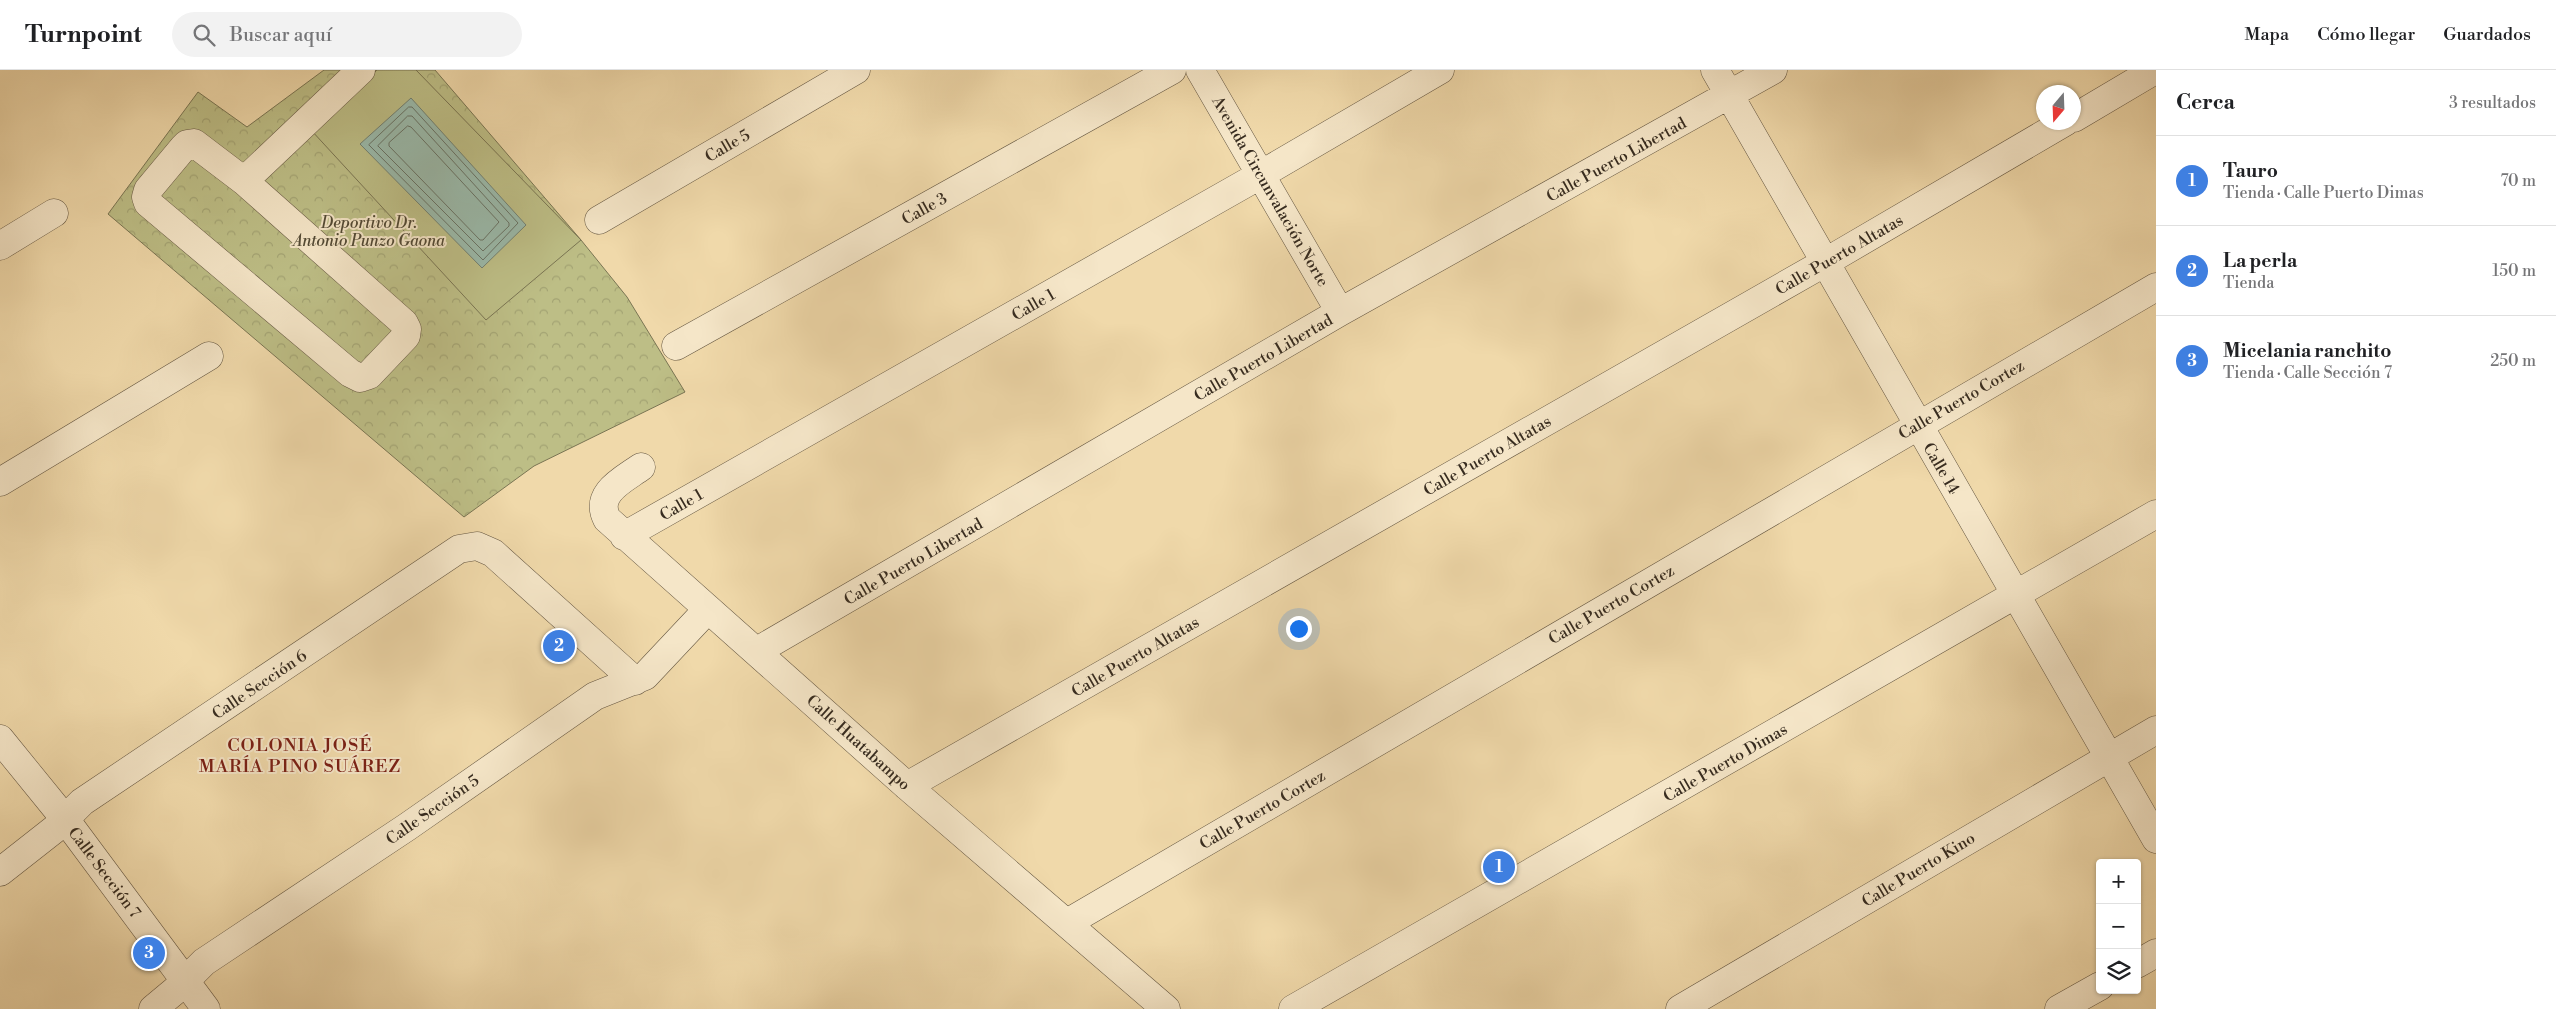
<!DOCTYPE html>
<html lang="es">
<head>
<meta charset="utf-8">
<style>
	:root { --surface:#fff; --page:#f2f2f2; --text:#202124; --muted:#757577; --line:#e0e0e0; --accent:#7c3aed }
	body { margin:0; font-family:"Libre Bodoni",serif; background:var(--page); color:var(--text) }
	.controls { position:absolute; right:15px; bottom:15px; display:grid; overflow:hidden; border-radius:5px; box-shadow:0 1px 4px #0004 }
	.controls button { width:45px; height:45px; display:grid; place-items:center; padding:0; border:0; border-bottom:1px solid var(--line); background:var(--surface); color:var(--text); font:25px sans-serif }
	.compass { position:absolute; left:2036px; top:15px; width:45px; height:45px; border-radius:50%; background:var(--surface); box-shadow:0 1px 4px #0004; rotate:199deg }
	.you { position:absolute; left:1298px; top:558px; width:18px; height:18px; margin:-12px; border:4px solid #fff; border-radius:50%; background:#1a73e8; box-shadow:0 0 0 8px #1a73e833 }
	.badge { display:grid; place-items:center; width:32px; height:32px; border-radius:50%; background:var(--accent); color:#fff; font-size:16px; font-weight:700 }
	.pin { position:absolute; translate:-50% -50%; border:2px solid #fff; box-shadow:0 1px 5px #0006 }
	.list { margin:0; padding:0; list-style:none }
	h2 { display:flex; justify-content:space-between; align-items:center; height:65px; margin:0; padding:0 20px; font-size:21px }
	h2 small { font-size:16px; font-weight:400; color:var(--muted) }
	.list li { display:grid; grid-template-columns:32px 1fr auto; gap:15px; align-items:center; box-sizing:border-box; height:90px; padding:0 20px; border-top:1px solid var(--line) }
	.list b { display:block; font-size:19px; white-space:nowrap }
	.list p { margin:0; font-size:16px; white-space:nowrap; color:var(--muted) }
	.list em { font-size:16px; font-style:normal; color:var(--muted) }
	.icon { flex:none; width:28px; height:28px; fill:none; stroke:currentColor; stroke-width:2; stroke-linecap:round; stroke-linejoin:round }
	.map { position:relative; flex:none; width:2156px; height:939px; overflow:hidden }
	header { display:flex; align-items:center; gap:30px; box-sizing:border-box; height:70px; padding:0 25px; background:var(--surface); border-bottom:1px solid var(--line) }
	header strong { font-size:24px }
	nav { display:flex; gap:28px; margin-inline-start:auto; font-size:18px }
	.search { width:350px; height:45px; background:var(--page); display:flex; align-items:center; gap:12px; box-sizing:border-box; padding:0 18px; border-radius:28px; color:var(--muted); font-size:19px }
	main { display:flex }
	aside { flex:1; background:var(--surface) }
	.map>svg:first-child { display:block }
	.forest { fill:url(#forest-crowns); stroke:#7a7553 }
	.garden { fill:#bdbe86; stroke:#7a7553 }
	.water { fill:#9abaab; stroke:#728173 }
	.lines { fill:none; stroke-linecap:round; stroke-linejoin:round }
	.shore { stroke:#687366; stroke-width:1 }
	.minor-casing { stroke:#655742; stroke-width:29 }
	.minor { stroke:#f5e6c8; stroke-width:28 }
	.labels { text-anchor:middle; stroke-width:4; stroke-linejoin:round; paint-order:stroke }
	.street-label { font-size:16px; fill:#372c20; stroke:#f5e6c8 }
	.park-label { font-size:16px; font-style:italic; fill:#524934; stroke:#f5e6c8 }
	.neighbourhood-label { font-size:18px; letter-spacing:1px; fill:#7a1f14; stroke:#f5e6c8 }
</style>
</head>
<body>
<header>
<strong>Turnpoint</strong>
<div class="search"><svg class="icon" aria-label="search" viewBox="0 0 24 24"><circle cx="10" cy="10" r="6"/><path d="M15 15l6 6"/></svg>Buscar aquí</div>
<nav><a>Mapa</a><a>Cómo llegar</a><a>Guardados</a></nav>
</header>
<main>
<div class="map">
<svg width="2156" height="939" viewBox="0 0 2156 939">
	<defs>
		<pattern id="forest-crowns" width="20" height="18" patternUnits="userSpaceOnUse" patternTransform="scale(1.25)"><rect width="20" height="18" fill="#bdbe86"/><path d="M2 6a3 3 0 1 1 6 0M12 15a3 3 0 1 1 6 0" fill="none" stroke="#a3a373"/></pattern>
	</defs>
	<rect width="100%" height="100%" fill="#f0d9aa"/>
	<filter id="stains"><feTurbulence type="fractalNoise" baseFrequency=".004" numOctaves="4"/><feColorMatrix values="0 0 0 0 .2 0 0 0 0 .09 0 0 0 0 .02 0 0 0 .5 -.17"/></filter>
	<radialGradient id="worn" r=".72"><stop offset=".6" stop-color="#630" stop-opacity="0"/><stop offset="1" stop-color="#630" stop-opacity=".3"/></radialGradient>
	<path class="forest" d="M324,0H435L581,170L627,227L685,322L534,396L464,447L108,144L198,22L247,57Z"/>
	<path class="garden" d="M377,0H416L581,170L486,250L311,60Z"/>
	<path class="water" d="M411,28L526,155L482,198L360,74Z"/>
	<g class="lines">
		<path class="shore" d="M409,37H412L518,153L483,190L369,75Z
			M408,46H412L509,153V156L483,181L378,76Z
			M408,56L411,57L499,152L483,170H480L389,76V73Z"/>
		<g class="minor-casing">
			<path id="minor" d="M1200,0L1340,242
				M1715,0L2156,769
				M2074,48L2155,0
				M194,73L244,111L404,253L407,259L406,266L369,305L360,308L350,303L148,133L146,127L148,120L183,78L187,74Z
				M244,111L361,0
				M599,150L856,0
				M0,176L54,143
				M676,276L1172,0
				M641,397C623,410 594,423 607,449L907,716L1166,939
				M0,412L209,286
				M624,466L1262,104L1440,0
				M757,581L1340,242L1773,0
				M0,669L65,749L206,939
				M907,716L1824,193L2065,52
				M0,802L56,758L82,732L459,479L477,476L493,483L635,611
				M1067,853L2156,217
				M2137,894L2156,883
				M153,939L177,919L204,892L407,757L595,626L645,606L708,539
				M1293,939L2156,444
				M1680,939L2156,660
				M2059,939L2100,916"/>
		</g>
		<use href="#minor" class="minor"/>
	</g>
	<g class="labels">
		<g class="street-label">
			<text transform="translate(727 75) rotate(-30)" y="6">Calle 5</text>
			<text transform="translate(1616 89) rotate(-29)" y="6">Calle Puerto Libertad</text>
			<text transform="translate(1271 121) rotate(60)" y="6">Avenida Circunvalación Norte</text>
			<text transform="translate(924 138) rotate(-29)" y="6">Calle 3</text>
			<text transform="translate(1839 184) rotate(-30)" y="6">Calle Puerto Altatas</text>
			<text transform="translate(1033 234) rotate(-30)" y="6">Calle 1</text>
			<text transform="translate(1263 287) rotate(-30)" y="6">Calle Puerto Libertad</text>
			<text transform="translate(1961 329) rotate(-30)" y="6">Calle Puerto Cortez</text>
			<text transform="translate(1487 385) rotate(-30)" y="6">Calle Puerto Altatas</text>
			<text transform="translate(1942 398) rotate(60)" y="6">Calle 14</text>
			<text transform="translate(681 434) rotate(-30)" y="6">Calle 1</text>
			<text transform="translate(913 491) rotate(-30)" y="6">Calle Puerto Libertad</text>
			<text transform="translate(1611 534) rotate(-30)" y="6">Calle Puerto Cortez</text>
			<text transform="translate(1135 586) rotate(-30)" y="6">Calle Puerto Altatas</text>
			<text transform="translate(259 614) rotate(-34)" y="6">Calle Sección 6</text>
			<text transform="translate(859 672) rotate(42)" y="6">Calle Huatabampo</text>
			<text transform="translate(1725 692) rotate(-30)" y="6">Calle Puerto Dimas</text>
			<text transform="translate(432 739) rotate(-35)" y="6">Calle Sección 5</text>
			<text transform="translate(1262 739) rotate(-30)" y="6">Calle Puerto Cortez</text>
			<text transform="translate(1918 799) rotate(-31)" y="6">Calle Puerto Kino</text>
			<text transform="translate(105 802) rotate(53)" y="6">Calle Sección 7</text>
		</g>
		<g class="park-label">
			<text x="369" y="158">Deportivo Dr.<tspan x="369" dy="18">Antonio Punzo Gaona</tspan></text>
		</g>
		<g class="neighbourhood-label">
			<text x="300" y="681">COLONIA JOSÉ<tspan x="300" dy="21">MARÍA PINO SUÁREZ</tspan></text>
		</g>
	</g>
	<rect width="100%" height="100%" filter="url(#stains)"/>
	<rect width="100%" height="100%" fill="url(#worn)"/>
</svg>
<div class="controls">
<button>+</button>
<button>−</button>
<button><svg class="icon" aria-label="layers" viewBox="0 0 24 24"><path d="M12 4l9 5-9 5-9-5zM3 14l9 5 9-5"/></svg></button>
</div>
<svg class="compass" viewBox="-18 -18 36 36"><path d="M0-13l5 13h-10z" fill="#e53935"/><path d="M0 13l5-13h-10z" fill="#757577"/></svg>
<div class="you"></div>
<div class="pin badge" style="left:1499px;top:797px;background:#3f7fe0">1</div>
<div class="pin badge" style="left:559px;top:576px;background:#3f7fe0">2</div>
<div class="pin badge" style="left:149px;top:883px;background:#3f7fe0">3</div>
</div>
<aside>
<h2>Cerca<small>3 resultados</small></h2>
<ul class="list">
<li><span class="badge" style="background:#3f7fe0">1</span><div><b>Tauro</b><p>Tienda · Calle Puerto Dimas</p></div><em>70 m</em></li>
<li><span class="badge" style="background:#3f7fe0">2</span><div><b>La perla</b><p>Tienda</p></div><em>150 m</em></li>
<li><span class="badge" style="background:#3f7fe0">3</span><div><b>Micelania ranchito</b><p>Tienda · Calle Sección 7</p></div><em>250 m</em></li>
</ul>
</aside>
</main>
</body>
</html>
